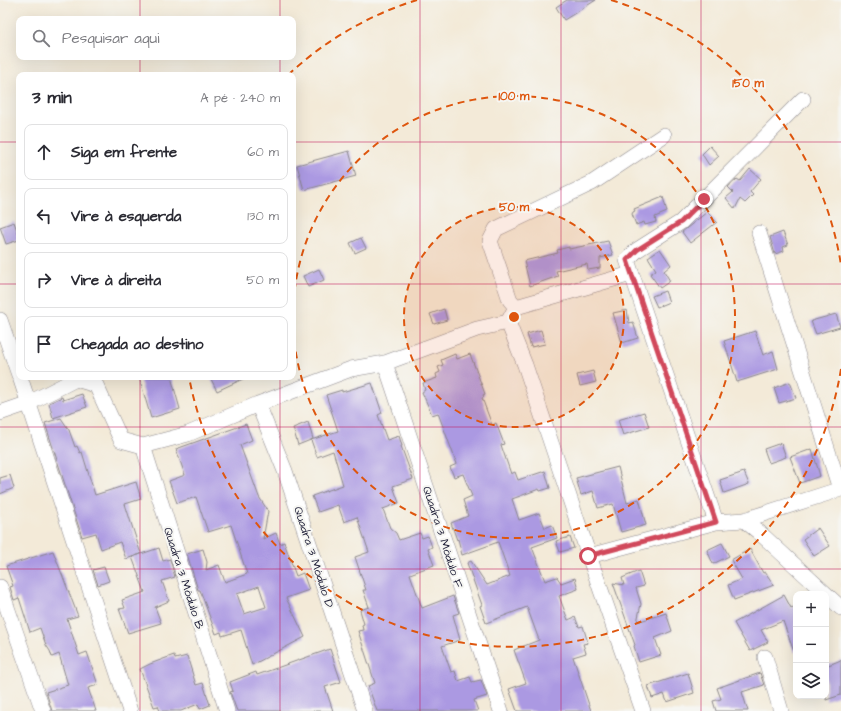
<!DOCTYPE html>
<html lang="pt">
<head>
<meta charset="utf-8">
<style>
	:root { --surface:#fff; --page:#f2f2f3; --text:#2b2b33; --muted:#7c7c81; --line:#e1e1e2 }
	body { margin:0; font-family:"Architects Daughter",sans-serif; background:var(--page); color:var(--text) }
	.controls { position:absolute; right:12px; bottom:12px; display:grid; overflow:hidden; border-radius:8px; box-shadow:0 4px 16px #0002 }
	.controls button { width:36px; height:36px; display:grid; place-items:center; padding:0; border:0; border-bottom:1px solid var(--line); background:var(--surface); color:var(--text); font:20px sans-serif }
	.stop { position:absolute; width:12px; height:12px; margin:-9px; border:3px solid #d1495b; border-radius:50%; background:#fff }
	.stop.end { background:#d1495b; border-color:#fff; box-shadow:0 1px 4px #0008 }
	.list { margin:0; padding:0; list-style:none }
	h2 { display:flex; justify-content:space-between; align-items:center; height:52px; margin:0; padding:0 16px; font-size:17px }
	h2 small { font-size:13px; font-weight:400; color:var(--muted) }
	.list li { display:grid; grid-template-columns:26px 1fr auto; gap:12px; align-items:center; box-sizing:border-box; height:56px; margin:0 8px 8px; padding:0 8px; border:1px solid var(--line); border-radius:8px }
	.list b { display:block; font-size:15px; white-space:nowrap }
	.list em { font-size:13px; font-style:normal; color:var(--muted) }
	.icon { flex:none; width:22px; height:22px; fill:none; stroke:currentColor; stroke-width:2; stroke-linecap:round; stroke-linejoin:round }
	.map { position:relative; flex:none; width:841px; height:711px; overflow:hidden }
	.search { position:absolute; background:var(--surface); box-shadow:0 4px 16px #0002; left:16px; top:16px; width:280px; height:44px; display:flex; align-items:center; gap:10px; box-sizing:border-box; padding:0 14px; border-radius:8px; color:var(--muted); font-size:15px }
	.panel { position:absolute; background:var(--surface); box-shadow:0 4px 16px #0002; left:16px; top:72px; width:280px; height:308px; border-radius:8px }
	.map>svg:first-child { display:block }
	.building { fill:#ab99e2; fill-rule:evenodd }
	.lines { fill:none; stroke-linecap:round; stroke-linejoin:round }
	.minor-casing { stroke:#8a868a; stroke-width:16 }
	.minor { stroke:#fff; stroke-width:15 }
	.route { stroke:#d1495b; stroke-width:5 }
	.grid { fill:none; stroke:#c2185b; stroke-width:1; stroke-opacity:0.55 }
	.ring { fill:none; stroke:#de560e; stroke-width:2; stroke-dasharray:7 5 }
	.labels { text-anchor:middle; stroke-width:4; stroke-linejoin:round; paint-order:stroke }
	.street-label { font-size:12px; fill:#22223b; stroke:#f6f6f2 }
	.centre { fill:#de560e; stroke:#f6f6f2; stroke-width:2 }
	.ring-label { font-size:12px; text-anchor:middle; font-weight:bold; fill:#de560e; stroke:#f6f6f2; stroke-width:4; stroke-linejoin:round; paint-order:stroke }
</style>
</head>
<body>
<div class="map">
<svg width="841" height="711" viewBox="0 0 841 711">
	<rect width="100%" height="100%" fill="#f6f6f2"/>
	<filter id="ink" filterUnits="userSpaceOnUse"><feTurbulence type="fractalNoise" baseFrequency=".025" numOctaves="2"/><feDisplacementMap in="SourceGraphic" scale="8" xChannelSelector="R" yChannelSelector="G"/><feConvolveMatrix kernelMatrix="1 2 1 2 8 2 1 2 1" color-interpolation-filters="sRGB"/></filter>
	<filter id="wash" filterUnits="userSpaceOnUse"><feTurbulence type="fractalNoise" baseFrequency=".012" numOctaves="4" result="noise"/><feDisplacementMap in="SourceGraphic" scale="16" xChannelSelector="R" yChannelSelector="G"/><feGaussianBlur stdDeviation="0.9" result="paint"/><feColorMatrix in="noise" values="0 0 0 0 0 0 0 0 0 0 0 0 0 0 0 0 0 1.4 0 .05"/><feComposite in="paint" operator="in"/></filter>
	<g filter="url(#wash)">
		<rect width="100%" height="100%" fill="#f3ead8"/>
		<g id="blocks">
			<path class="building" d="M567,0H596L564,20L556,7Z
				M710,146L719,156L709,165L702,154Z
				M349,151L356,176L304,190L297,165Z
				M750,169L761,179L750,192L753,195L745,203L740,199L735,209L726,198L733,192L728,187L737,179L740,181Z
				M663,197L667,212L655,217L656,222L645,225L644,222L636,225L632,214L633,212L635,211L634,209Z
				M707,212L717,222L690,243L682,232Z
				M14,222L19,236V240L6,244L0,227Z
				M783,232L788,245L783,247L784,251L775,254L770,237Z
				M361,238L366,248L355,253L350,243Z
				M608,241L613,255L600,258V268L588,270L587,264L556,271L558,276L530,286L524,261L558,253L557,250L569,247V249Z
				M660,249L671,265L664,271L670,281L660,288L650,274L656,270L648,257Z
				M319,269L324,280L308,287L303,276Z
				M665,291L669,302L657,307L652,296Z
				M444,309L447,320L434,324L430,314Z
				M627,310L629,323L633,322L638,338L622,343L613,313Z
				M836,314L840,327L816,334L811,321Z
				M541,330L545,344L531,347L527,334Z
				M755,331L763,355L773,351L778,369L737,382L724,341Z
				M455,354L457,359L470,354L485,394L483,395L484,397L482,398L492,425L496,423L504,444L501,445L511,474L515,472L518,480L545,471L550,488L540,491L539,489L512,499L519,520L539,513L545,528L552,525L557,538L532,547L545,581L557,577L561,583L575,578L578,589L559,596L568,620L575,617L579,627L583,626L588,643L583,644L586,653L573,657L591,711H517L509,689L526,683L514,650L539,640L527,607L486,623L480,606L482,605L467,563L471,561L487,585L510,576L498,542L462,555L458,539L457,540L451,523L468,516L463,500L472,496L463,474L454,477L450,467L457,464L438,413L432,415L422,392L425,390L423,383L437,378L436,374L440,372L438,367L443,365L441,360Z
				M593,371L596,382L580,386L577,375Z
				M139,377H171L180,409L151,418Z
				M210,377H247L217,391Z
				M790,382L796,398L779,403L774,388Z
				M372,383L382,413L378,415L387,440L399,436L402,446H401L413,479L393,486L399,503L383,509L390,528L396,533L399,540L420,533L422,538L428,536L432,547L428,549L434,565L410,574L422,608L453,596L459,613L453,615L460,640L442,646L451,672L455,671L458,681L470,677L472,682L481,680L487,696L474,700L478,711H377L368,686L375,683L358,631L363,630L362,625L364,624L360,610L369,607L363,590H366L355,557L369,552L357,517L344,522L338,505L318,512L312,496L343,485L333,451L317,457L311,440L338,431L326,395L342,390V392Z
				M82,394L87,407L53,418L49,403L62,397L63,400Z
				M644,412L649,427L623,435L618,420Z
				M61,418L69,430L75,447L77,446L80,453L82,452L95,495L136,482L141,499L125,504L141,554L126,559L120,542L101,549L96,533L82,537L45,423Z
				M308,422L313,439L298,445L293,428Z
				M246,424L252,440L240,445L259,497L268,511L263,539L276,533L280,544L284,542L296,576L303,573L309,590L286,598L305,637L252,665L241,630L222,636L221,632L216,634L200,590H198L187,554L203,549L207,562L206,570L219,565L225,582L247,574L231,525L208,532L196,497L177,503L169,481L185,475L176,449ZM259,586L266,607L244,614L237,594Z
				M781,443L786,457L769,463L764,449Z
				M812,449L820,476L800,483L790,457Z
				M618,467L627,503L639,499L646,525L621,532L613,504L598,508L593,491L581,495L576,478Z
				M744,472L749,484L724,493L720,480Z
				M10,475L14,488L0,494V478Z
				M818,528L830,546L814,556L803,539Z
				M570,537L574,548L560,552L556,541Z
				M722,543L729,556L713,564L707,550Z
				M159,548L163,561L170,559L175,577L162,581L169,601L155,607L161,623L128,633L119,609L125,608L122,600L145,592L132,557Z
				M750,549L763,573L765,572L774,585L734,600L728,585L742,579L731,560Z
				M53,551L78,616L67,619L79,655L87,652L98,685L88,688L96,711H52L46,692L68,685L59,654L52,657L50,651L46,645L40,628L30,632L19,598L14,600L10,587L13,586L6,566Z
				M104,567L109,581L98,585L93,570Z
				M639,571L644,586L636,588L641,604L637,622L666,613L672,631L655,638L661,655L639,662L634,646L635,645L613,583L624,585L622,578Z
				M784,595L791,608L796,606V652H794L783,621L761,630L768,642L750,651L734,623Z
				M330,649L341,682L325,687L333,711H237L230,692L233,691L230,682L256,672L257,675Z
				M174,655L175,659L187,656L196,685L203,683L210,705L200,709L198,704L181,711H160L158,706L154,707L140,669L150,664Z
				M841,660V695L826,700V666Z
				M688,673L694,693L667,702L664,694L652,698L648,686Z
				M760,673L764,685L742,692L748,711H716L713,701L721,699L717,688Z"/>
		</g>
	</g>
	<g filter="url(#ink)">
		<use href="#blocks" fill-opacity="0" stroke="#8a868a" stroke-width="1"/>
		<g class="lines">
			<g class="minor-casing">
				<path id="minor" d="M759,233L840,489
					M516,307L631,274
					M0,320L19,375
					M385,363L501,711
					M20,377L130,711
					M258,404L285,471L365,711
					M0,413L29,403L76,379L96,385L121,440L143,446L188,434L258,404L351,369L385,363L477,329L508,322
					M143,446L227,711
					M744,520L760,533L841,608
					M716,522L627,260L637,250L681,222L803,99
					M589,556L716,522L744,520L841,489
					M0,587L43,711
					M765,657L781,711
					M643,711L589,556L525,365L508,322L516,307L510,300L490,241L496,229L592,183L664,135"/>
			</g>
			<use href="#minor" class="minor"/>
		</g>
	</g>
	<g class="lines" filter="url(#ink)">
		<path class="route" d="M588,556L716,522L627,260L637,250L681,222L704,199"/>
	</g>
	<path class="grid" d="M140,0V19M280,0V19M420,0V711M561,0V711M701,0V711M140,57V75M280,57V75M0,142H19M293,142H841M0,284H19M293,284H841M140,377V711M280,377V711M0,427H841M0,569H841"/>
	<circle cx="514" cy="317" r="110" fill="#de560e" fill-opacity=".12"/>
	<g class="ring">
		<circle cx="514" cy="317" r="110"/>
		<path d="M293 315A221 221 0 1 1 293 319"/>
		<path d="M841 369A331 331 0 0 1 189 377M288 75A331 331 0 0 1 417 0M611 0A331 331 0 0 1 841 265"/>
	</g>
	<g class="labels">
		<g class="street-label">
			<text transform="translate(443 537) rotate(72)" y="4">Quadra 3 Módulo F</text>
			<text transform="translate(314 557) rotate(72)" y="4">Quadra 3 Módulo D</text>
			<text transform="translate(184 578) rotate(72)" y="4">Quadra 3 Módulo B</text>
		</g>
	</g>
	<circle cx="514" cy="317" r="6" class="centre"/>
	<g class="ring-label">
		<text x="748" y="87">150 m</text>
		<text x="514" y="100">100 m</text>
		<text x="514" y="211">50 m</text>
	</g>
</svg>
<div class="controls">
<button>+</button>
<button>−</button>
<button><svg class="icon" aria-label="layers" viewBox="0 0 24 24"><path d="M12 4l9 5-9 5-9-5zM3 14l9 5 9-5"/></svg></button>
</div>
<div class="stop" style="left:588px;top:556px"></div>
<div class="stop end" style="left:704px;top:199px"></div>
<div class="search"><svg class="icon" aria-label="search" viewBox="0 0 24 24"><circle cx="10" cy="10" r="6"/><path d="M15 15l6 6"/></svg>Pesquisar aqui</div>
<section class="panel">
<h2>3 min<small>A pé · 240 m</small></h2>
<ul class="list">
<li><svg class="icon" aria-label="ahead" viewBox="0 0 24 24"><path d="M12 20V5M6 11l6-6 6 6"/></svg><div><b>Siga em frente</b></div><em>60 m</em></li>
<li><svg class="icon" aria-label="left" viewBox="0 0 24 24"><path d="M17 20v-9H6M10 6l-5 5 5 5"/></svg><div><b>Vire à esquerda</b></div><em>130 m</em></li>
<li><svg class="icon" aria-label="right" viewBox="0 0 24 24"><path d="M7 20v-9h11M14 6l5 5-5 5"/></svg><div><b>Vire à direita</b></div><em>50 m</em></li>
<li><svg class="icon" aria-label="arrive" viewBox="0 0 24 24"><path d="M6 21V4h12l-3 4 3 4H6"/></svg><div><b>Chegada ao destino</b></div></li>
</ul>
</section>
</div>
</body>
</html>
